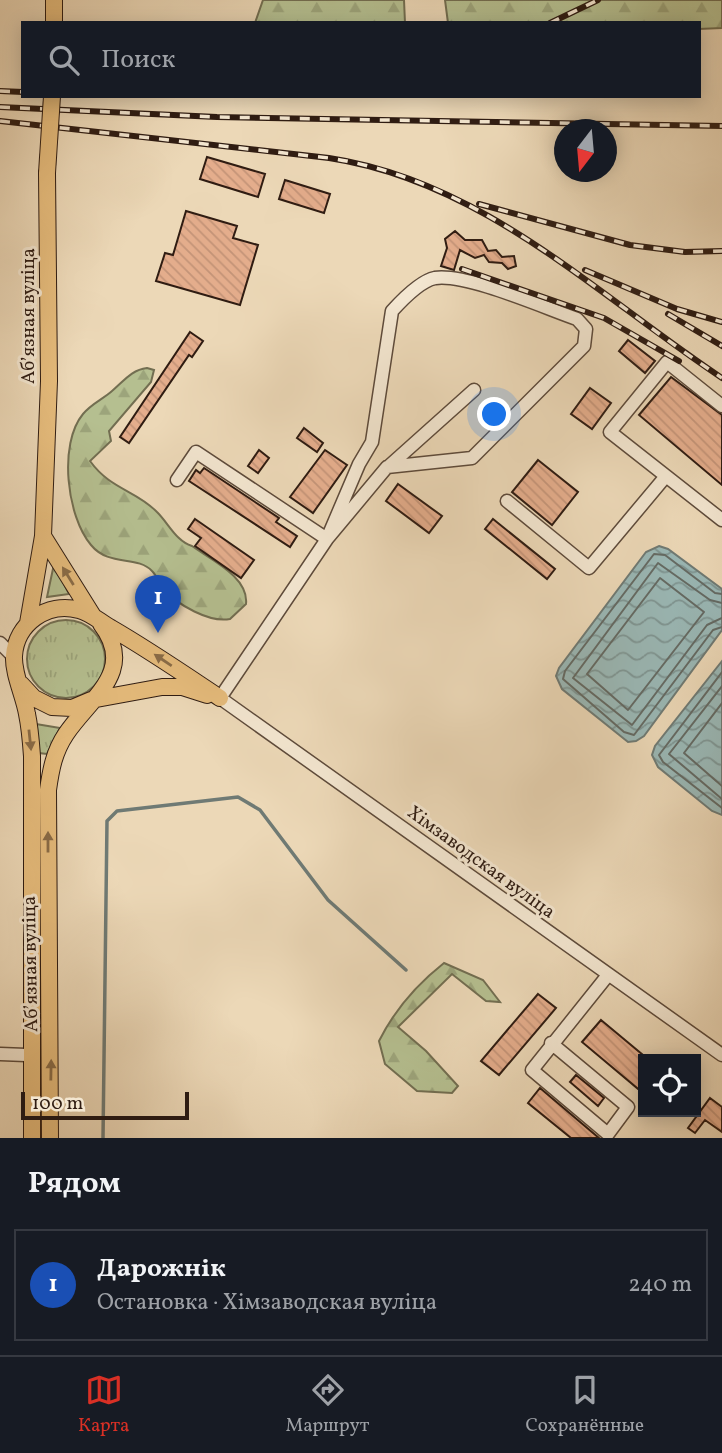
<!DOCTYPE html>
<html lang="ru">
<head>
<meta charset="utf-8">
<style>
	:root { --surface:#171b24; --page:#242831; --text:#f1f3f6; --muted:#9ea1a6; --line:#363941; --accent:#d93025 }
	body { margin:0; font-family:Vollkorn,serif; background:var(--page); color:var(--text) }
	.controls { position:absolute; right:21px; bottom:21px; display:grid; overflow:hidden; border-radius:0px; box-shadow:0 4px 18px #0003 }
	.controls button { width:63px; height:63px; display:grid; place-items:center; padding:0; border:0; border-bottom:2px solid var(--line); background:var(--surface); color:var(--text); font:35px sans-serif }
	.compass { position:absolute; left:554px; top:119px; width:63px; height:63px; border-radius:50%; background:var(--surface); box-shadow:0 4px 18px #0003; rotate:196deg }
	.scale { position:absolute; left:21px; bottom:18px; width:168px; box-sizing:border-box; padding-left:7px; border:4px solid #2f1c12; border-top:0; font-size:19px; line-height:24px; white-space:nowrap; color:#2f1c12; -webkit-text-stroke:5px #f3e6d0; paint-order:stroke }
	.you { position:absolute; left:495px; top:415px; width:24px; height:24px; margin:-18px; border:5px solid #fff; border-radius:50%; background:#1a73e8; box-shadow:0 0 0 10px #1a73e833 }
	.badge { display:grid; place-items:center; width:46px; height:46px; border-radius:50%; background:var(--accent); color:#fff; font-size:23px; font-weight:700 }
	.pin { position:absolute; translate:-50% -58px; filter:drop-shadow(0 2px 4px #0008) }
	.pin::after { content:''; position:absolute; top:37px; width:24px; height:21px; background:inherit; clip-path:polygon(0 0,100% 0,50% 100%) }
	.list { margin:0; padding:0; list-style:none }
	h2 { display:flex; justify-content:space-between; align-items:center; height:91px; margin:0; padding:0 28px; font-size:30px }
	h2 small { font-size:23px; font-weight:400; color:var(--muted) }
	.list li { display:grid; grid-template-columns:46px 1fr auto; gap:21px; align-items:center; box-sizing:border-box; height:112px; margin:0 14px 14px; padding:0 14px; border:2px solid var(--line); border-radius:0px }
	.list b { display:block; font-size:26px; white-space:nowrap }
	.list p { margin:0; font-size:23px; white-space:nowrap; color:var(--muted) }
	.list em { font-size:23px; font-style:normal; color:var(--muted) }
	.icon { flex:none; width:38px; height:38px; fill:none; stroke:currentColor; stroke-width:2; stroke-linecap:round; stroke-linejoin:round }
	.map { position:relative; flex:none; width:722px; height:1138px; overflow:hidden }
	.search { position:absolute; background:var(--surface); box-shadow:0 4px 18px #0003; left:21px; right:21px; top:21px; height:77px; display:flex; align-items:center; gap:18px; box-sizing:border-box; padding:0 24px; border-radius:0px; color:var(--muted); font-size:26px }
	.sheet { height:217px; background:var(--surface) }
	nav { display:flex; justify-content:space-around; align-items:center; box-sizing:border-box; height:98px; border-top:2px solid var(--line); background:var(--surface); font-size:19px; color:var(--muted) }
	nav a { display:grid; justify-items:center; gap:4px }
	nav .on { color:var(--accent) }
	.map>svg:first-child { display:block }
	.grass { fill:url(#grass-tufts); stroke:#726e51; stroke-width:2 }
	.forest { fill:url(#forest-firs); stroke:#726e51; stroke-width:2 }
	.water { fill:url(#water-waves); stroke:#6f7a74; stroke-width:2 }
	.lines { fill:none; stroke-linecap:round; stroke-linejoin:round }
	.shore { stroke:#646a64; stroke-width:2 }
	.stream { stroke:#6f7a74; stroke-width:3.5 }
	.building { fill:url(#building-back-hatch); stroke:#2f1c12; stroke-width:2 }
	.minor-casing { stroke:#5e4b3b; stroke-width:15 }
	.major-casing { stroke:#2f1c12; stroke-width:18 }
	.minor { stroke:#f3e6d0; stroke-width:12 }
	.major { stroke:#e6bc7c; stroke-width:16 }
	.rail-casing { stroke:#2f1c12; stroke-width:6 }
	.rail { stroke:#f3e6d0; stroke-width:3.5; stroke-dasharray:10; stroke-linecap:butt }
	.major-bridge-casing { stroke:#2f1c12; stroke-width:18; stroke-linecap:butt }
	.major-bridge { stroke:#e6bc7c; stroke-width:16 }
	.oneway { fill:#8a6c47 }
	.labels { text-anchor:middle; stroke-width:6; stroke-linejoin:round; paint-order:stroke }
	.street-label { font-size:19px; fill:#2f1c12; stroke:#f3e6d0 }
</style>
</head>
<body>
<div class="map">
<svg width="722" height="1138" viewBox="0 0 722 1138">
	<defs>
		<pattern id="grass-tufts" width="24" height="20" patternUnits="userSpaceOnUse" patternTransform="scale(1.75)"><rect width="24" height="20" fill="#b5bf90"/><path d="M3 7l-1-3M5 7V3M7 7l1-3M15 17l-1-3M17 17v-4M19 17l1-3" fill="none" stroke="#9ca47b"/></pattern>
		<pattern id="forest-firs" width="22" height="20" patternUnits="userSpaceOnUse" patternTransform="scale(1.75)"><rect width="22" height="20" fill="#b5bf90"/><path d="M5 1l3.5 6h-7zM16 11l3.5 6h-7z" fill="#9ca47b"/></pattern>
		<pattern id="water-waves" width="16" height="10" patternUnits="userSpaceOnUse" patternTransform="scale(1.75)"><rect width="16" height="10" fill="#9ab8b6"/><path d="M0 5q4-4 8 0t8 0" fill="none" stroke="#7e9593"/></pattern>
		<pattern id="building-back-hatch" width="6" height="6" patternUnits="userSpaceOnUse" patternTransform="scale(1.75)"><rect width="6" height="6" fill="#e4ad8c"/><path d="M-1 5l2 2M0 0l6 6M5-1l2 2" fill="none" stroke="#c49478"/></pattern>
	</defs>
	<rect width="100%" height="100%" fill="#ecd8b7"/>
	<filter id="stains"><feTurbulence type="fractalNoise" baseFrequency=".00286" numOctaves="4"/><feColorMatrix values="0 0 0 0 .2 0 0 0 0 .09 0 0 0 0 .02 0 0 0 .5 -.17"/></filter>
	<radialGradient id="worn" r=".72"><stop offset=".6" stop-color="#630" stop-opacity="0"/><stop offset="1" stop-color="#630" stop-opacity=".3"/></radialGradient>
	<path class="grass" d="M54,564L69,594L47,597Z
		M27 659a39 39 0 1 1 78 0a39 39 0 1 1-78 0Z
		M36,724L60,728L47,754L39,753Z
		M42,779V828L44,1138H40L38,780Z"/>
	<path class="forest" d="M263,0H404L405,23H255Z
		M445,0H722V28L699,29V23H448Z
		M147,368L154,370L151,382L109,431L111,441L90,461C111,490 136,490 157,512C169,524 176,541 192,546C211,560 249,577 246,604L230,619C210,623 177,605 164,589C160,584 157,576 152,571C137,555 109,567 91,545C67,517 58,444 83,414C91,404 103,399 112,391C124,381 131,370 147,368Z
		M444,963L483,980L500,1002L486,1001L452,974L398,1027L426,1051L458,1086L452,1093L417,1091L385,1064L379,1041C395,1009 416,985 444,963Z"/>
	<path class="water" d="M659,546L668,549L722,589V630L644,736L636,741L628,742L562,689L556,676L559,668L646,552Z
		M722,661V815L712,811L658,767L652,755L655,746Z"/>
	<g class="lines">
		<path class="shore" d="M660,578L704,612L628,710L587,674Z
			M722,594L715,593L665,555L654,554L565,671L563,679L624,732L634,735L713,630L722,627
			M722,603L710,600L658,563L573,678L632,725L707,625L722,618
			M722,672L659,755L663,762L722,808
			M722,686L669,754L722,799
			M722,703L684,753L722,786"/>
		<path class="stream" d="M103,1138L107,821L117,811L238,797L260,810L328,900L406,970"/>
	</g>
	<path class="building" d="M207,157L265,174L258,197L200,179Z
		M285,180L330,194L324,213L279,199Z
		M186,211L237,226L233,238L258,245L240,305L156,281L165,253L173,255Z
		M455,231L465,240H482L488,251L496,250L502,257L514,256L516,266L508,269L502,263L489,262L484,255L475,258L460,250L454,270L441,266L447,248L445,239Z
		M190,332L203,341L192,357L189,355L129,443L120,437Z
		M628,340L655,361L645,373L619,351Z
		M671,377L722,415V485L639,415Z
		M590,388L611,403L592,429L571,414Z
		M304,428L323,443L317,452L297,438Z
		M259,450L269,458L258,473L248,466Z
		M325,450L347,465L313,513L290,497Z
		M538,460L578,492L552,525L512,492Z
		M204,468L279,518L276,522L297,536L290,547L189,481L196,470L200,473Z
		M398,484L442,516L429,533L386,501Z
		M195,519L254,560L241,578L195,546L201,538L188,529Z
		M493,519L555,569L547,579L485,529Z
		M538,994L556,1008L499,1075L481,1061Z
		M601,1020L643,1055V1093L582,1042Z
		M576,1075L604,1098L598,1106L570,1082Z
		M540,1088L599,1138H571L528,1103Z
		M710,1098L722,1107V1132L705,1120L695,1133L688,1128Z"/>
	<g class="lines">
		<g class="minor-casing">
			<path id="minor" d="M722,406L667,362L610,432L722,520
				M388,467L474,390
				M177,480L196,452L327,539L359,464L372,442L392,311C402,300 420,281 435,278C466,273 545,308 577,319L586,329L584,346L472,458L387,467L327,539L220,698L722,1055
				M507,501L589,568L666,476
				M0,643L14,657
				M551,1043L628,1107L608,1134L532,1070L608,975
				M0,1054L26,1055"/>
		</g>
		<g class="major-casing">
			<path id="major" d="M54,0V23
				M43,536L93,616
				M28,623L43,536L49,381L47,173
				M21,684L34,698L52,707L72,708L91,700L162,687H182L207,695
				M32,1138V756C31,742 30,728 27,714C24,696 13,674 14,656C16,624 47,601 79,610C91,613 100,622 111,628C149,650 184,674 220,698
				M50,1138L48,790C51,769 54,752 66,734C91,697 137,671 101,624"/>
		</g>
		<use href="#minor" class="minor"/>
		<use href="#major" class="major"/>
		<g class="rail-casing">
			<path id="rail" d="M550,23L598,0
				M0,91L23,92
				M0,107L217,117L722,126
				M0,121L329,158C483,181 597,295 722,378
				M479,204L630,245L685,252L722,251
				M462,269L604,318L679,361
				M585,270L677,309L722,322
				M668,314L722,346"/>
		</g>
		<use href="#rail" class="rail"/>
		<g class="major-bridge-casing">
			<path id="major-bridge" d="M47,173L52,96"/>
		</g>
		<use href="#major-bridge" class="major-bridge"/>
	</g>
	<defs><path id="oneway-solid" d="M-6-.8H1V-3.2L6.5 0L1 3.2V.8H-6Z" transform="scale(1.75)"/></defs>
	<g class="oneway">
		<use href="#oneway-solid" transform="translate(68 576) rotate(-122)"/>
		<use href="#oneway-solid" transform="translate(163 660) rotate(-146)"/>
		<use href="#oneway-solid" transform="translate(30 740) rotate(84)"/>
		<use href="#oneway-solid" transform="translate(48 842) rotate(-90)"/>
		<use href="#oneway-solid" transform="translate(51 1070) rotate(-89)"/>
	</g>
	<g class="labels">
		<g class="street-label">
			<text transform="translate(27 316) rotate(-90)" y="7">Абʼязная вуліца</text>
			<text transform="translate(482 861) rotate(36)" y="7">Хімзаводская вуліца</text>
			<text transform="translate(29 964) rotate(-91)" y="7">Абʼязная вуліца</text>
		</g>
	</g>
	<rect width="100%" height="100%" filter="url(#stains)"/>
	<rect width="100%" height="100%" fill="url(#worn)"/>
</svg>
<div class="controls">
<button><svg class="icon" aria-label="locate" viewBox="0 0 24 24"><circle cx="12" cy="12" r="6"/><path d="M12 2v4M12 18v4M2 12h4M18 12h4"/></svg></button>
</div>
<svg class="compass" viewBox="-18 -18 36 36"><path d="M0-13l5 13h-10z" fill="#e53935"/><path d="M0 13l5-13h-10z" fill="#9ea1a6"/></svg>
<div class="scale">100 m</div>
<div class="you"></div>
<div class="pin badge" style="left:158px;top:633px;background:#1a4fb4">1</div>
<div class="search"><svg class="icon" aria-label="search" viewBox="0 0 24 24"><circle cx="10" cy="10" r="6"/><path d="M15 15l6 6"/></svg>Поиск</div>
</div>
<section class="sheet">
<h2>Рядом<small></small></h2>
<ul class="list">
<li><span class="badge" style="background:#1a4fb4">1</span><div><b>Дарожнік</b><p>Остановка · Хімзаводская вуліца</p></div><em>240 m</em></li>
</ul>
</section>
<nav>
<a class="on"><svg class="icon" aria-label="map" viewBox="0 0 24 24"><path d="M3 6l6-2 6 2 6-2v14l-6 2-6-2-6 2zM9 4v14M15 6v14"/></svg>Карта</a>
<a><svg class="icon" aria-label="directions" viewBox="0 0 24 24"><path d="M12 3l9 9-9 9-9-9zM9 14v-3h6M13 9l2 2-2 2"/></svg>Маршрут</a>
<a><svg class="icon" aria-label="saved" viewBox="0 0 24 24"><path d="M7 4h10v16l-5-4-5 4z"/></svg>Сохранённые</a>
</nav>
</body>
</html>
